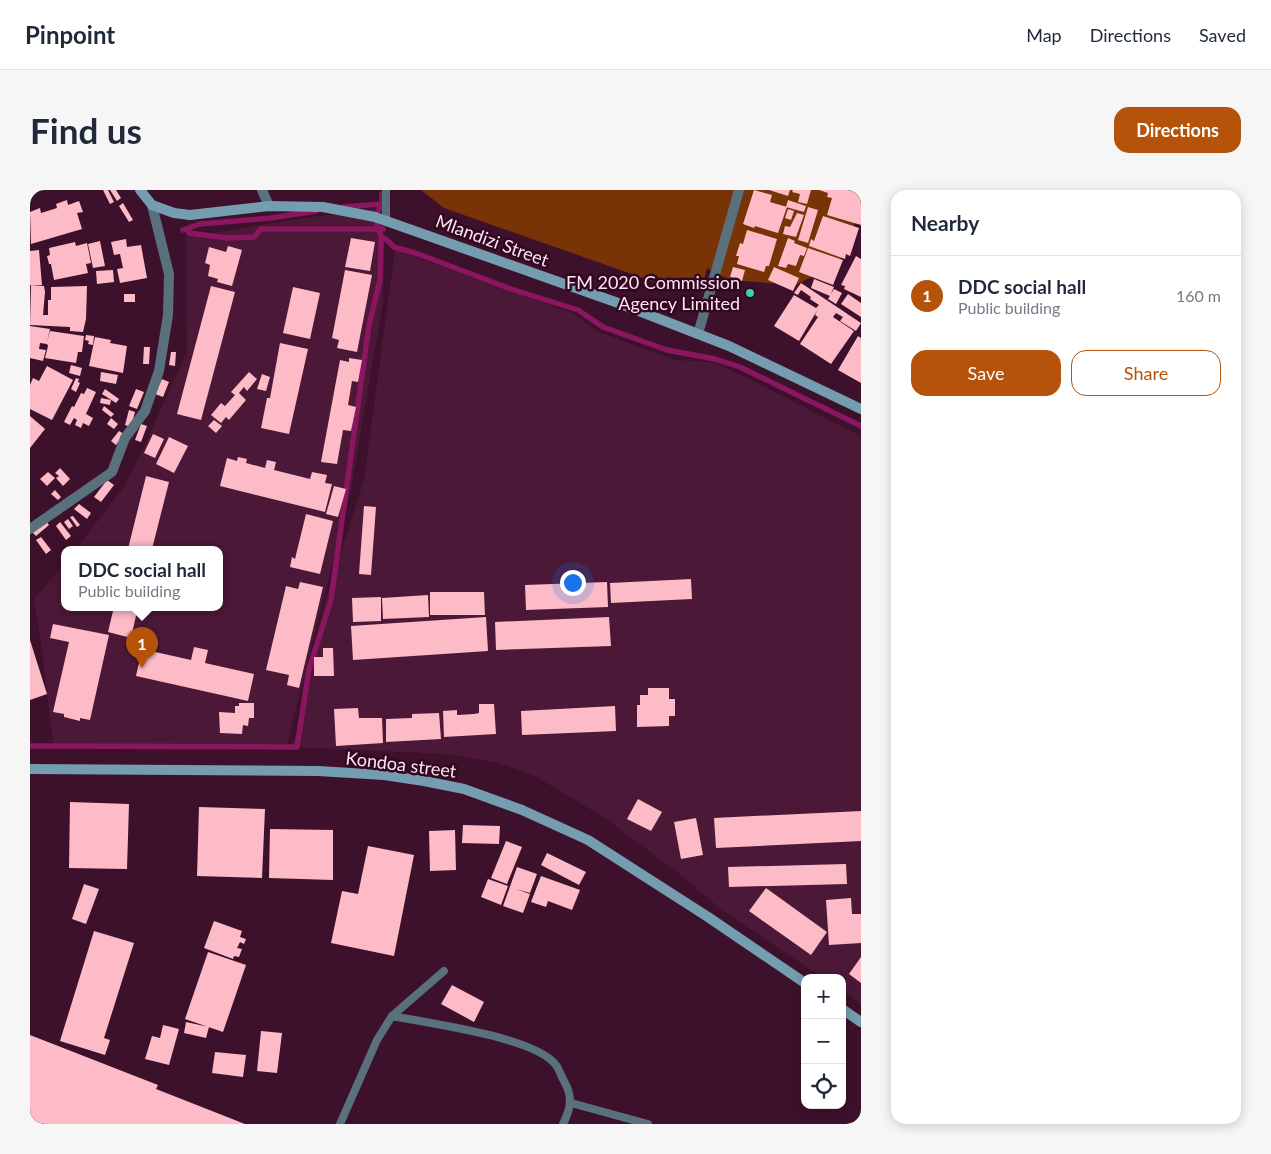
<!DOCTYPE html>
<html lang="en">
<head>
<meta charset="utf-8">
<style>
	:root { --surface:#fff; --page:#f6f6f7; --text:#1f2937; --muted:#747a83; --line:#e0e1e3; --accent:#b45309 }
	body { margin:0; font-family:Lato,sans-serif; background:var(--page); color:var(--text) }
	.controls { position:absolute; right:15px; bottom:15px; display:grid; overflow:hidden; border-radius:10px; box-shadow:0 2px 12px #0003 }
	.controls button { width:45px; height:45px; display:grid; place-items:center; padding:0; border:0; border-bottom:1px solid var(--line); background:var(--surface); color:var(--text); font:25px sans-serif }
	.you { position:absolute; left:542px; top:392px; width:18px; height:18px; margin:-12px; border:4px solid #fff; border-radius:50%; background:#1a73e8; box-shadow:0 0 0 8px #1a73e833 }
	.badge { display:grid; place-items:center; width:32px; height:32px; border-radius:50%; background:var(--accent); color:#fff; font-size:16px; font-weight:700 }
	.pin { position:absolute; translate:-50% -41px; filter:drop-shadow(0 1px 2px #0008) }
	.pin::after { content:''; position:absolute; top:26px; width:18px; height:15px; background:inherit; clip-path:polygon(0 0,100% 0,50% 100%) }
	.popup { position:absolute; left:31px; top:356px; width:162px; height:65px; box-sizing:border-box; display:grid; place-content:center; border-radius:10px; background:var(--surface); filter:drop-shadow(0 1px 4px #0005); font-size:16px; white-space:nowrap; color:var(--muted) }
	.popup b { font-size:19px; color:var(--text) }
	.popup::after { content:''; position:absolute; left:50%; top:100%; margin-left:-10px; border:10px solid transparent; border-top-color:var(--surface) }
	.list { margin:0; padding:0; list-style:none }
	h2 { display:flex; justify-content:space-between; align-items:center; height:65px; margin:0; padding:0 20px; font-size:21px }
	h2 small { font-size:16px; font-weight:400; color:var(--muted) }
	.list li { display:grid; grid-template-columns:32px 1fr auto; gap:15px; align-items:center; box-sizing:border-box; height:80px; padding:0 20px; border-top:1px solid var(--line) }
	.list b { display:block; font-size:19px; white-space:nowrap }
	.list p { margin:0; font-size:16px; white-space:nowrap; color:var(--muted) }
	.list em { font-size:16px; font-style:normal; color:var(--muted) }
	.actions { display:flex; gap:10px; padding:15px 20px }
	.actions a { flex:1; padding:11px 0; border:1px solid var(--accent); border-radius:15px; text-align:center; font-size:18px; color:var(--accent) }
	.actions .main { background:var(--accent); color:#fff }
	.icon { flex:none; width:28px; height:28px; fill:none; stroke:currentColor; stroke-width:2; stroke-linecap:round; stroke-linejoin:round }
	.map { position:relative; flex:none; width:831px; height:934px; overflow:hidden; border-radius:15px }
	header { display:flex; align-items:center; gap:30px; box-sizing:border-box; height:70px; padding:0 25px; background:var(--surface); border-bottom:1px solid var(--line) }
	header strong { font-size:24px }
	nav { display:flex; gap:28px; margin-inline-start:auto; font-size:18px }
	.intro { display:flex; align-items:center; justify-content:space-between; box-sizing:border-box; height:120px; padding:0 30px }
	h1 { margin:0; font-size:35px }
	.button { padding:12px 22px; border-radius:15px; background:var(--accent); color:#fff; font-size:18px; font-weight:700 }
	main { display:flex; gap:30px; padding:0 30px }
	aside { flex:1; background:var(--surface); border-radius:15px; box-shadow:0 2px 12px #0003 }
	.map>svg:first-child { display:block }
	.built { fill:#4c1837 }
	.green { fill:#783406 }
	.lines { fill:none; stroke-linecap:round; stroke-linejoin:round }
	.stream { stroke:#89165f; stroke-width:5.5 }
	.building { fill:#fcbbc6 }
	.lane { stroke:#58717d; stroke-width:8 }
	.street { stroke:#58717d; stroke-width:10 }
	.secondary { stroke:#749db0; stroke-width:10 }
	.poi-dot { fill:#3ad4a5; stroke:#320721; stroke-width:2 }
	.labels { text-anchor:middle; stroke-width:5; stroke-linejoin:round; paint-order:stroke }
	.street-label { font-size:18px; fill:#fde5f0; stroke:#320721 }
	.poi-label { font-size:18px; fill:#fde5f0; stroke:#320721; text-anchor:end }
</style>
</head>
<body>
<header>
<strong>Pinpoint</strong>
<nav><a>Map</a><a>Directions</a><a>Saved</a></nav>
</header>
<div class="intro"><h1>Find us</h1><a class="button">Directions</a></div>
<main>
<div class="map">
<svg width="831" height="934" viewBox="0 0 831 934">
	<rect width="100%" height="100%" fill="#3d112b"/>
	<path class="built" d="M355,18L353,112L321,299L257,555L23,554L12,459L4,409L34,374V417H190V359H46L93,298L114,257L157,161L156,47L282,27Z
		M365,60L545,124L566,141L645,170L681,172L691,175L831,246V814L812,801V788H793L692,720L647,682L575,628L505,586L469,573L414,564L263,557L292,422L334,290Z"/>
	<path class="green" d="M391,0H831V18L809,73L766,95L699,90L677,78L673,94L650,101L414,18Z"/>
	<g class="lines">
		<path class="stream" d="M313,17L352,14
			M157,39L159,43L197,48L224,47L231,39H353
			M153,40L170,34L241,28L286,21
			M351,47L357,50L364,57L388,64L481,99L548,120L573,137L637,160L685,169L710,177L831,236
			M0,556L267,557L279,479L301,410L339,135L350,90L351,47L345,27L352,14V4"/>
	</g>
	<path class="building" d="M73,0H78L84,12L80,14Z
		M80,0H86L91,8L87,11Z
		M724,0L742,5L740,12L757,17L748,43L725,36L724,38L713,34Z
		M739,0H760L758,6Z
		M763,0H781L777,14L768,12L770,4L762,2Z
		M789,0H831V35L797,25L802,8L797,7L798,3Z
		M37,10L38,15L49,11L53,22L47,23L52,39L1,54L0,22L10,18L11,23L27,18L26,14Z
		M758,10L776,16L774,22L756,17Z
		M93,13L103,30L99,32L89,16Z
		M778,17L788,20L778,53L768,50Z
		M758,19L764,21L761,30L755,28Z
		M767,23L774,25L766,47L753,44L755,36L760,37Z
		M793,26L829,38L820,66L816,64L815,69L779,56L781,49L784,51Z
		M717,40L747,49L739,76H736L734,82L707,74L709,66H706L710,53L713,54Z
		M321,48L345,52L340,81L315,77Z
		M758,48L765,51L764,53L777,58L774,66L770,65L766,76L758,74L756,78L748,76Z
		M96,49L97,57L111,55L117,88L90,93L87,79L93,78L90,64L84,65L81,52Z
		M70,51L75,76L63,78L58,54Z
		M45,52L46,56L57,53L61,73L56,74L58,83L24,90L21,74H19L17,66L20,65L19,58Z
		M198,56L212,60L202,96L187,92L188,89L178,86L180,75L175,73L179,57L196,62Z
		M778,58L813,70L803,95L769,82Z
		M9,60L12,95H0V61Z
		M826,66L831,69V107L814,99L815,96L811,95Z
		M703,77L715,80L712,91L700,87Z
		M744,77L769,88L763,101L738,90Z
		M83,80L84,92L67,94L66,81Z
		M315,80L342,85L327,162L307,158L309,150L302,148Z
		M784,89L804,97L800,106L781,98Z
		M771,93L831,133L826,141L810,131L813,127L806,123L803,127L824,141L801,174L770,154L788,127L785,125L788,119L769,151L744,136L764,105L786,118L789,115L780,109L781,107L771,100L768,105L764,103Z
		M1,95L14,96L15,102L13,125H18V110H21V97L57,96L56,129L53,142L40,141V137L0,135Z
		M181,96L205,102L171,230L147,224Z
		M263,97L290,103L280,149L253,143Z
		M804,99L812,103L806,114L798,109Z
		M94,104H105V112H94Z
		M818,104L831,113V127L811,114Z
		M0,136L20,139L17,152L20,141L54,146L52,162H48L46,173L15,168L18,156L17,154L10,153L9,159L16,160L13,171L0,168Z
		M56,145L64,146L63,155L58,154L59,151L55,150Z
		M828,146L831,148V193L808,180Z
		M65,147L81,150L80,153L97,156L93,183L59,176Z
		M250,153L278,159L259,244L231,238L237,208H240Z
		M114,157H120L119,174H113Z
		M141,162H146L145,176L139,175Z
		M319,168L332,170L328,192L322,191L318,215L326,217L321,241L313,240L307,274L291,272L310,170L319,172Z
		M41,175L52,178L50,186L39,183Z
		M17,176L43,190L22,230L0,219V195L3,188L9,191Z
		M71,182L88,185L86,194L70,191Z
		M219,182L227,189L217,201L214,197L209,203L216,210L199,230L196,227L191,233L181,225L191,213L195,216L205,205L201,202Z
		M232,184L240,187L236,201L227,199Z
		M46,188L49,189L48,192L50,193L46,202L41,199Z
		M132,189L139,192L133,207L125,204Z
		M57,198L66,202L56,224L63,228L59,236L53,233L51,238L45,235L47,230L44,228L40,235L34,232L42,216L44,217L51,203L54,204Z
		M75,199L89,209L86,213L72,204Z
		M106,199L114,202L107,219L99,216Z
		M71,208L81,210L80,215L70,213Z
		M74,216L84,224L81,227L72,220Z
		M99,220L105,222L101,237L95,235Z
		M0,226L15,239L0,258Z
		M81,228L88,234L84,239L77,234Z
		M184,230L192,236L186,243L178,236Z
		M111,234L117,236L111,252L105,250Z
		M89,241L94,244L86,255L81,251Z
		M123,244L134,249L125,268L114,263Z
		M139,247L158,256L144,283L126,274Z
		M208,267L217,269L216,273L235,278L237,270L246,272L244,280L280,289L282,282L297,285L295,293L302,294L295,322L190,296L197,268L207,271Z
		M30,278L40,289L33,296L26,288L29,286L25,283Z
		M18,282L25,288L17,296L10,289Z
		M116,286L139,292L122,359H98Z
		M77,290L84,295L71,312L64,307Z
		M304,296L316,299L308,327L296,324Z
		M25,300L31,307L28,310L21,304Z
		M49,314L61,323L57,329L44,319Z
		M334,316L346,317L341,385L329,384Z
		M276,324L303,331L290,384L260,377L262,367L265,369Z
		M43,326L50,335L47,337L40,327Z
		M38,329L43,336L39,339L34,332Z
		M16,331L19,335L6,346L2,342Z
		M30,332L41,346L36,350L26,336Z
		M11,347L21,360L16,364L6,350Z
		M661,389L662,409L581,413L580,393Z
		M270,392L293,397L269,498L257,495L259,485L236,480L256,396L268,399Z
		M577,392L578,417L496,420L495,395Z
		M400,402H454L455,425H400Z
		M398,405L399,427L353,429L352,408Z
		M351,407V431L323,432L322,408Z
		M84,417H108L101,448L78,442Z
		M456,427L458,461L323,470L321,436Z
		M579,427L581,456L466,460L465,432Z
		M23,434L79,445L60,530L50,528V531L34,527V524L23,522L39,452L20,448Z
		M0,450L17,504L0,510Z
		M164,457L178,460L175,473L224,484L218,511L106,486L112,459L161,470Z
		M293,458H303L304,486H284V467H293Z
		M618,498H639V509H645V526H639V536L607,537V515H610V505H618Z
		M209,513H224V528H219L218,536L213,535L212,544L190,543L189,522L205,523V516H209Z
		M449,514H464L466,544L414,547L413,521L427,520V525L444,524L449,523Z
		M585,516L586,541L492,545L491,521Z
		M328,518L329,528H352L353,553L306,556L304,519Z
		M409,523L411,549L356,552V529L382,528V524Z
		M608,609L632,622L621,641L597,629Z
		M40,612L99,614L97,679L39,678Z
		M169,617L235,619L232,688L167,686Z
		M831,621V651L686,658L684,628Z
		M666,628L673,665L651,669L644,632Z
		M433,635L470,636L469,654L432,653Z
		M240,639L303,640V690L239,688Z
		M425,640L426,680L400,681L399,641Z
		M476,651L492,657L477,694L461,688Z
		M338,656L384,665L364,766L301,753L312,701L328,704Z
		M517,663L556,682L549,695L511,675Z
		M816,674L817,694L699,697L698,677Z
		M487,677L507,684L500,703L486,699L500,704L493,723L473,716Z
		M511,686L550,700L542,720L518,711L516,717L501,712Z
		M458,689L478,696L471,715L451,707Z
		M54,694L69,699L56,734L42,729Z
		M736,698L797,742L781,765L719,721Z
		M821,708L822,724H831V753L799,755L796,710Z
		M184,731L212,741L210,747L216,749L214,754L210,752L207,758L212,759L209,767L204,766L203,769L174,758Z
		M64,741L104,753L74,848L80,850L75,865L30,851Z
		M178,762L216,775L193,842L155,829Z
		M831,767V793L819,784Z
		M422,795L454,812L444,832L411,814Z
		M156,832L179,837L176,848L154,843Z
		M133,835L149,839L139,875L115,869L122,846L130,848Z
		M231,841L252,843L247,883L227,881Z
		M0,845L128,895L126,899L215,934H0Z
		M185,862L216,865L213,887L182,883Z"/>
	<g class="lines">
		<path class="lane" d="M356,30V0
			M362,826C398,833 503,847 525,874C529,878 531,886 534,891C543,907 541,918 533,934
			M541,913L618,934
			M310,934L347,850L362,826L414,781"/>
		<path class="street" d="M232,0L239,16
			M668,144L709,0
			M0,339L82,282L95,248L115,221L129,181L138,125L139,84L122,15"/>
		<path class="secondary" d="M110,0L122,15L144,23L160,25L239,16L293,17L345,27L591,114L699,156L831,219
			M0,579L288,581L354,585L394,591L434,599L492,620L558,650L678,727L775,793
			M812,819L831,832"/>
	</g>
	<circle class="poi-dot" cx="720" cy="103" r="5"/>
	<g class="labels">
		<g class="street-label">
			<text transform="translate(462 51) rotate(20)" y="6">Mlandizi Street</text>
			<text transform="translate(371 575) rotate(7)" y="6">Kondoa street</text>
		</g>
		<g class="poi-label">
			<text x="710" y="99">FM 2020 Commission<tspan x="710" dy="21">Agency Limited</tspan></text>
		</g>
	</g>
</svg>
<div class="controls">
<button>+</button>
<button>−</button>
<button><svg class="icon" aria-label="locate" viewBox="0 0 24 24"><circle cx="12" cy="12" r="6"/><path d="M12 2v4M12 18v4M2 12h4M18 12h4"/></svg></button>
</div>
<div class="you"></div>
<div class="pin badge" style="left:112px;top:478px">1</div>
<div class="popup"><b>DDC social hall</b>Public building</div>
</div>
<aside>
<h2>Nearby<small></small></h2>
<ul class="list">
<li><span class="badge">1</span><div><b>DDC social hall</b><p>Public building</p></div><em>160 m</em></li>
</ul>
<div class="actions"><a class="main">Save</a><a>Share</a></div>
</aside>
</main>
</body>
</html>
